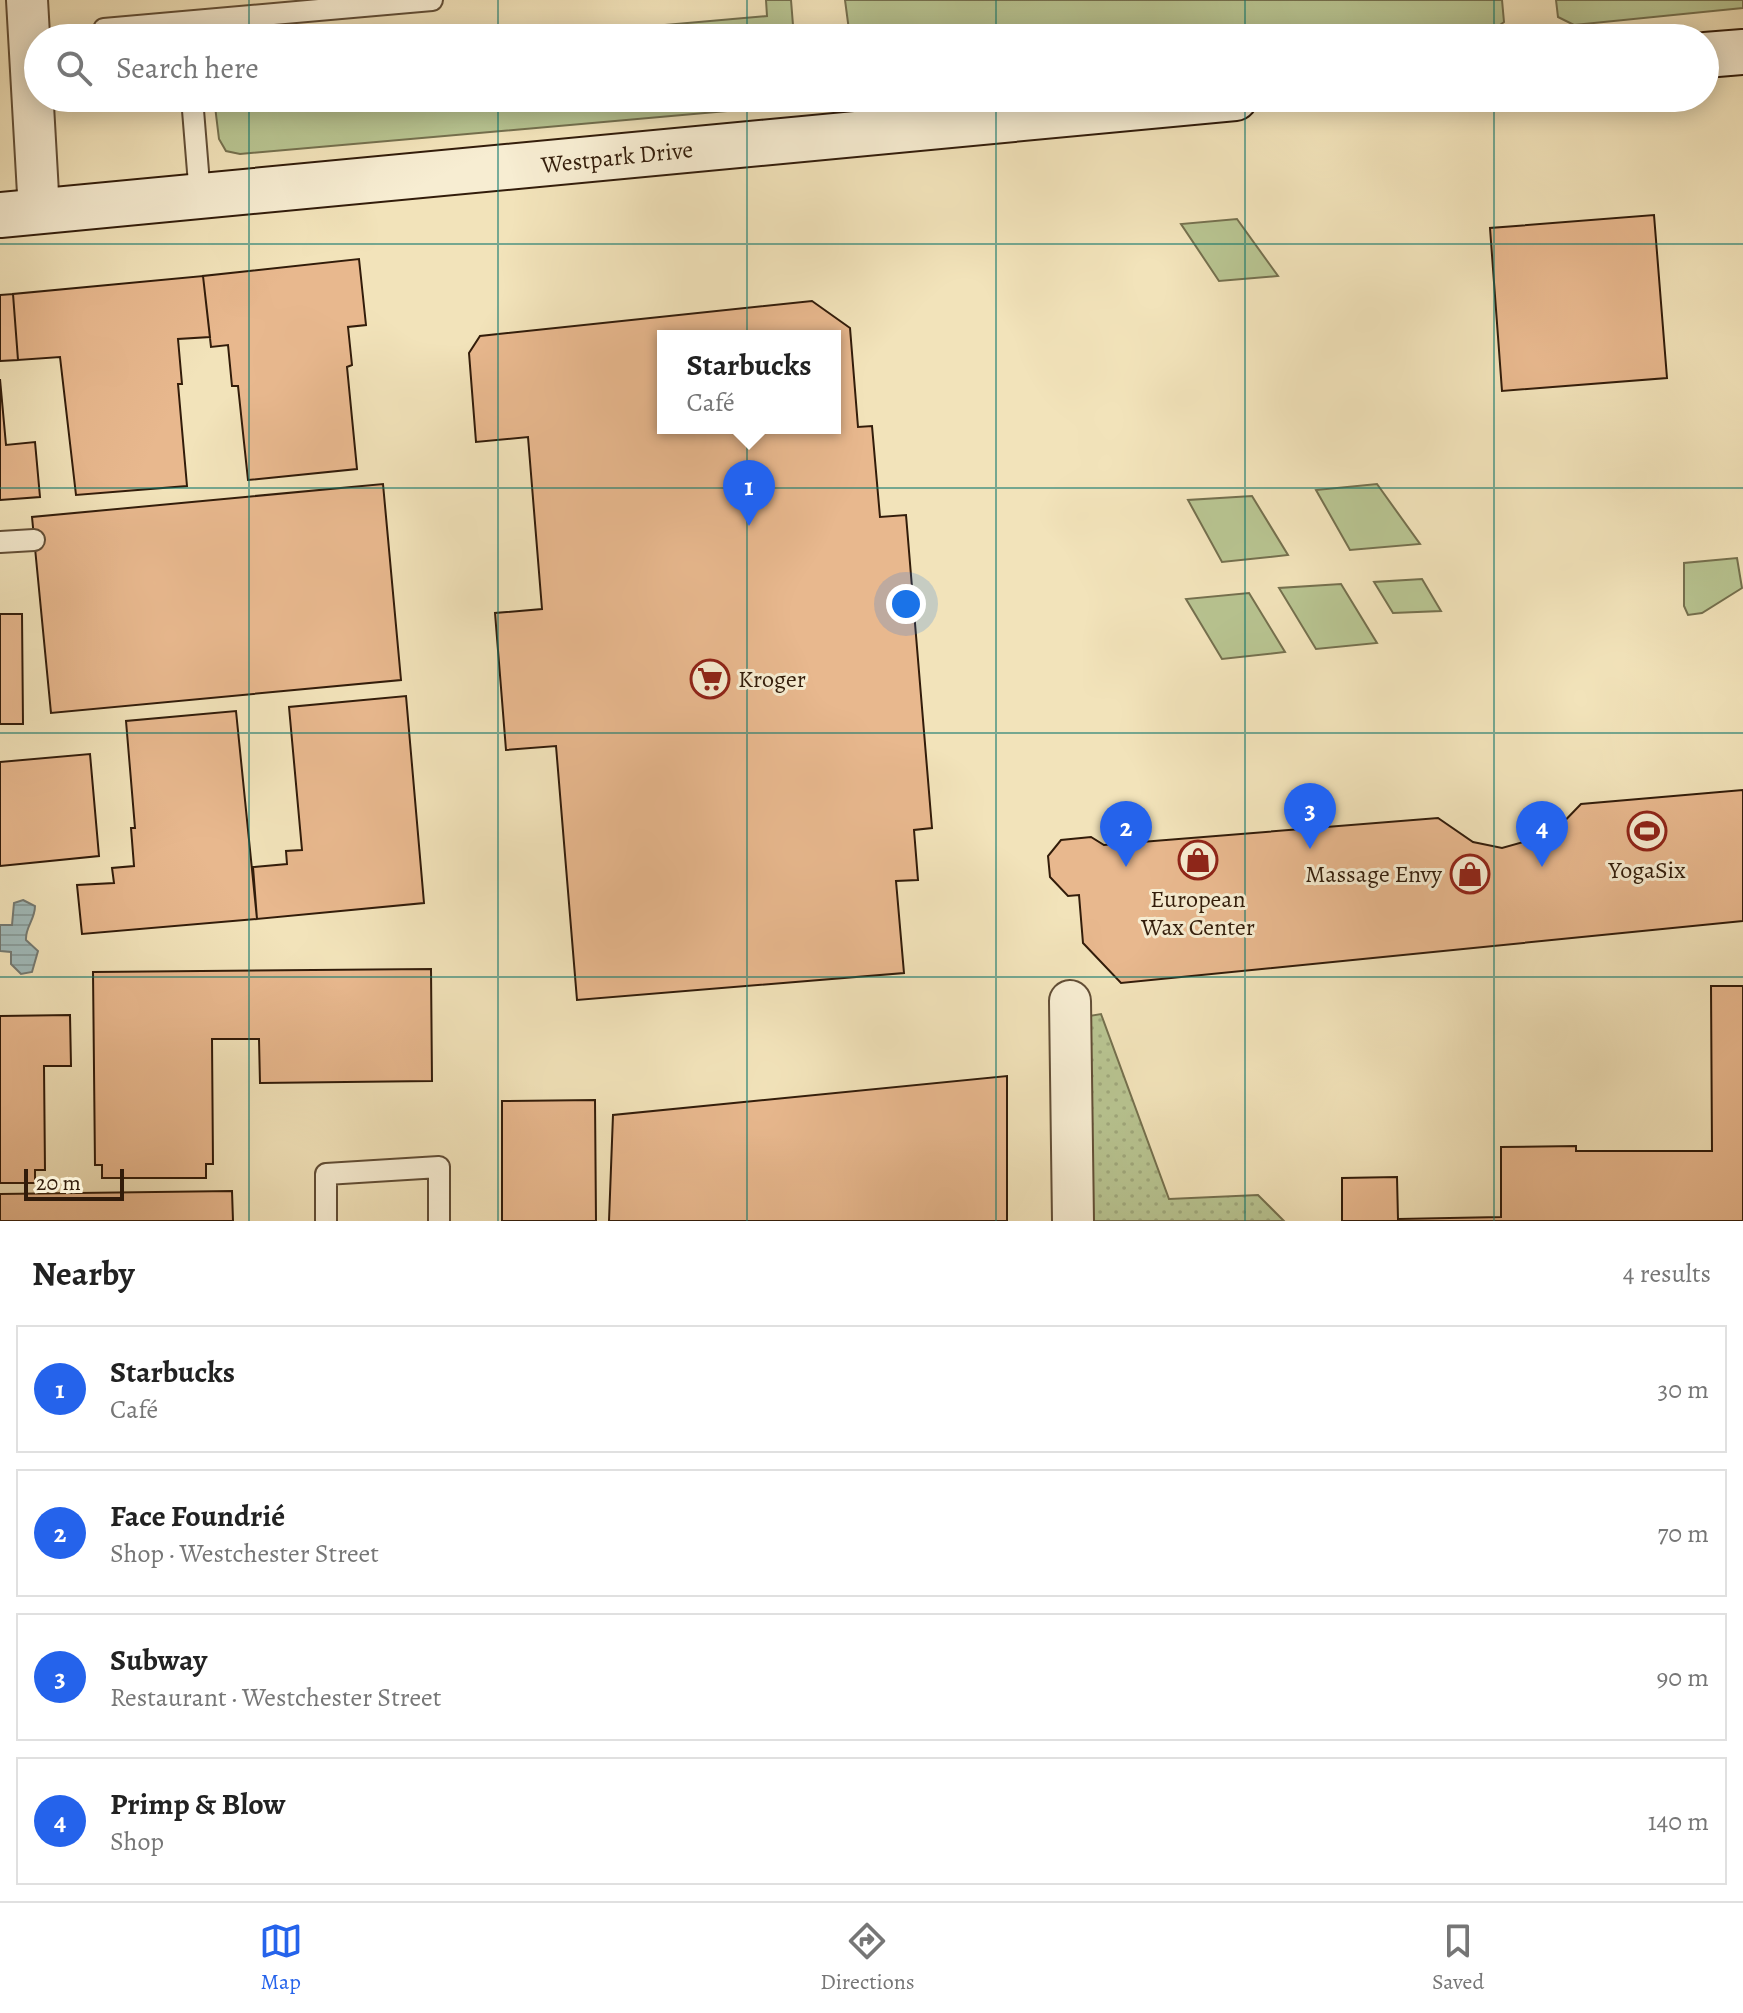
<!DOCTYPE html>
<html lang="en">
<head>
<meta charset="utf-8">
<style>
	:root { --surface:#fff; --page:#f2f2f2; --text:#222; --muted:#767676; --line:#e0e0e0; --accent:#2563eb }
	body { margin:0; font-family:Alegreya,serif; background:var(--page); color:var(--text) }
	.scale { position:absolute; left:24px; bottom:20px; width:100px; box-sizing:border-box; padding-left:8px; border:4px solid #321c0a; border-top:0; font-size:22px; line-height:28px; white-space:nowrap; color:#321c0a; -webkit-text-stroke:6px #f7edd2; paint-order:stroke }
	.you { position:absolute; left:906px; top:604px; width:28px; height:28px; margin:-20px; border:6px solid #fff; border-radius:50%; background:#1a73e8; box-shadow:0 0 0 12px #1a73e833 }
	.badge { display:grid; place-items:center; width:52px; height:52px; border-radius:50%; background:var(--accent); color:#fff; font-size:26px; font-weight:700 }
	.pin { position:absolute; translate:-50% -66px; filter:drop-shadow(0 2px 4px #0008) }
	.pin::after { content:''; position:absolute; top:42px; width:28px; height:24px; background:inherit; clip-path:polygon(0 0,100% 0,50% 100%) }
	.popup { position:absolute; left:657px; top:330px; width:184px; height:104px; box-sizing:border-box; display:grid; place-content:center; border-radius:0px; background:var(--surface); filter:drop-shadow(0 2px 6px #0005); font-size:26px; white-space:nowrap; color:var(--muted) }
	.popup b { font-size:30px; color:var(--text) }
	.popup::after { content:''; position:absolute; left:50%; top:100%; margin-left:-16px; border:16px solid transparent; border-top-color:var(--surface) }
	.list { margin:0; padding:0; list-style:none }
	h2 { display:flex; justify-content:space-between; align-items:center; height:104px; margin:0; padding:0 32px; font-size:34px }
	h2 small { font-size:26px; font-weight:400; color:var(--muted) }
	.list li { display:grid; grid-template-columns:52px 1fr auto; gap:24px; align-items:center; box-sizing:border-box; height:128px; margin:0 16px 16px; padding:0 16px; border:2px solid var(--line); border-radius:0px }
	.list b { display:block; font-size:30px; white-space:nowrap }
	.list p { margin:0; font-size:26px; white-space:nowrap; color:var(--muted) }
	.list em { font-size:26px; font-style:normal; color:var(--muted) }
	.icon { flex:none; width:44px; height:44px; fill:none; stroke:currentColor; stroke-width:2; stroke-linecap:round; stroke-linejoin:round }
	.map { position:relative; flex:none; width:1743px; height:1221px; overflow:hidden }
	.search { position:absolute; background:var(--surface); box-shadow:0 4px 20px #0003; left:24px; right:24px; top:24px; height:88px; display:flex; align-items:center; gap:20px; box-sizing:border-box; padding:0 28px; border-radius:44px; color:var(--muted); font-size:30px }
	.sheet { height:680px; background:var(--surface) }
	nav { display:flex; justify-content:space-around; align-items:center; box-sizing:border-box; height:112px; border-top:2px solid var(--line); background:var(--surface); font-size:22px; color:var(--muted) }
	nav a { display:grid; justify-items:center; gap:4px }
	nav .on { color:var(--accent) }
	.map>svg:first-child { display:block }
	.green { fill:#b8c491; stroke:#75704e; stroke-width:2 }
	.garden { fill:url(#garden-dots); stroke:#75704e; stroke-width:2 }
	.water { fill:url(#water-rules); stroke:#757b74; stroke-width:2 }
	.building { fill:#e8b88e; stroke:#321c0a; stroke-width:2; fill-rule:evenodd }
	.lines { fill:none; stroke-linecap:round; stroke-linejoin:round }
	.lane-casing { stroke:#624e36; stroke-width:24 }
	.street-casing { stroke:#624e36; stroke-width:44 }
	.secondary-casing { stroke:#321c0a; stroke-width:48 }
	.lane { stroke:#f7edd2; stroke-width:20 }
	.street { stroke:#f7edd2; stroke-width:40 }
	.secondary { stroke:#f7edd2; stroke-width:44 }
	.grid { fill:none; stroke:#0f766e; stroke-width:2; stroke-opacity:0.55 }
	.labels { text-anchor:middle; stroke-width:6; stroke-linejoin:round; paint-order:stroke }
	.street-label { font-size:24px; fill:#321c0a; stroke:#f7edd2 }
	.poi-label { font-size:24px; fill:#321c0a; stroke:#f7edd2 }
</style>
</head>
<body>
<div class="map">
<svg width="1743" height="1221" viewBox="0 0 1743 1221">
	<defs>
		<pattern id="garden-dots" width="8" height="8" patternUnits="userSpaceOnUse" patternTransform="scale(2)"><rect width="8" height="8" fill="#b8c491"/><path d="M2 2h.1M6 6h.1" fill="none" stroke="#9fa87c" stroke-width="1.8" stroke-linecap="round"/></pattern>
		<pattern id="water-rules" width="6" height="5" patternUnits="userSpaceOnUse" patternTransform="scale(2)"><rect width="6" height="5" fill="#a1bbbb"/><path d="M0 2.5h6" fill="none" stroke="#8ba09f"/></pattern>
	</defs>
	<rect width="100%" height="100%" fill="#f2e3ba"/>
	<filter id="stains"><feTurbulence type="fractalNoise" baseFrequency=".0025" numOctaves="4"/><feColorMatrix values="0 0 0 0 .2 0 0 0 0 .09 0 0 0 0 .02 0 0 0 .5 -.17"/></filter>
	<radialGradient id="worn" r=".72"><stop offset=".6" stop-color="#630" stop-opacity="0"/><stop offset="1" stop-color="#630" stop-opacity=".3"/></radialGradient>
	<path class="green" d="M766,0H791L794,38H517L767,16Z
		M845,0H1502L1504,22L1489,33L1443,38H850Z
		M1556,0H1743V8L1574,25L1558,17Z
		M214,98H793L785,106L240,154L226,151L219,139Z
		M1237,219L1278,276L1219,281L1181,224Z
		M1377,484L1420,544L1350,550L1316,490Z
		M1252,496L1288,555L1222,562L1188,500Z
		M1737,558L1742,588L1702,613L1688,615L1684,606V563Z
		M1422,579L1441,611L1393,613L1374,582Z
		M1341,584L1377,643L1316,649L1279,588Z
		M1249,593L1285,652L1222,659L1186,599Z"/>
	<path class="garden" d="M1101,1014L1169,1199L1258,1195L1284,1221H1089L1083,1017Z"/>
	<path class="water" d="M23,900L35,906C35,920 25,927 26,940L38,951L32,972L21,974L11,964V952L0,951V925H12L14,903Z"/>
	<path class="building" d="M1654,215L1667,378L1502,391L1490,228Z
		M359,259L366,325L348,327L352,365L347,367L357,469L248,480L238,386H232L228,345L211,347L203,276Z
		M203,276L210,337L178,339L182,384H178L187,486L76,495L60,357L18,360L13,294Z
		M13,294L18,360L0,361V295Z
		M812,301L850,328L858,427L872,426L880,517L906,515L932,828L914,830L918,880L896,881L904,973L577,1000L556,746L506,750L495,613L542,609L528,437L476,442L469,353L480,336ZM663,336H835V428H663Z
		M0,379L6,445L35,442L40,497L0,500Z
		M383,484L401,680L51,713L32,517Z
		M0,614H22L23,724H0Z
		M406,696L424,903L257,919L253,867L287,864L286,851L302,850L289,707Z
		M236,711L257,919L82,934L77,885L114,883L112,868L134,866L131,828H135L126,721Z
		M90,754L99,856L0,866V762Z
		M1743,790V921L1121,983L1083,943L1079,895L1068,896L1050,877L1048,856L1061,840L1091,837L1104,845L1438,818L1473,842L1502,848L1552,834L1581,804Z
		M431,969L432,1081L260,1083L259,1039H212L213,1164H206V1178H102V1165H95L93,972Z
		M1711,986H1743V1221H1342V1178L1397,1177L1398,1219L1501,1217V1147L1576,1146V1151H1712Z
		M70,1015L71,1066H44L45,1170H35V1183H0V1016Z
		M1007,1076V1221H609L613,1115Z
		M595,1100L596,1221H502V1101Z
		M232,1191L233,1221H0V1194Z"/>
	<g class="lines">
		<g class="lane-casing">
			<path id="lane" d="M104,29L432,0
				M192,98L200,196
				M0,542L34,540
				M326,1221V1174L439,1167V1221"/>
		</g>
		<g class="street-casing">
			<path id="street" d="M27,0L39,211
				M1070,1001L1073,1221"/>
		</g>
		<g class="secondary-casing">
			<path id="secondary" d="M1705,55L1743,52
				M0,215L1235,98"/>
		</g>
		<use href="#lane" class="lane"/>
		<use href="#street" class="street"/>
		<use href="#secondary" class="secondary"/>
	</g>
	<path class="grid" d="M249,0V38M498,0V38M747,0V38M996,0V38M1245,0V38M1494,0V38M249,98V1221M498,98V1221M747,98V1221M996,98V1221M1245,98V1221M1494,98V1221M0,244H1743M0,488H1743M0,733H1743M0,977H1743"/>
	<defs>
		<g id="supermarket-ring" transform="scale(2)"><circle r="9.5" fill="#f7edd2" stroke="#8f2418" stroke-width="1.5"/><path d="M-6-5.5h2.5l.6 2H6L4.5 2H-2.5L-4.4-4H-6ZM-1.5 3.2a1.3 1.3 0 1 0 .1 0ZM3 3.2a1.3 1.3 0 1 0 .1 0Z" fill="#8f2418"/></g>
		<g id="stadium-ring" transform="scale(2)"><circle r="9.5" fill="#f7edd2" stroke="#8f2418" stroke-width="1.5"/><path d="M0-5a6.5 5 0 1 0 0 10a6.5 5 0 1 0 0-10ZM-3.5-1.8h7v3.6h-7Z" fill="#8f2418"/></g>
		<g id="shop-ring" transform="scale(2)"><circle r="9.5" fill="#f7edd2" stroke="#8f2418" stroke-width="1.5"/><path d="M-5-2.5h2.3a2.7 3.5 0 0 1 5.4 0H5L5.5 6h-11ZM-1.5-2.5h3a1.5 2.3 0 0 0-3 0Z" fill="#8f2418"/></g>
	</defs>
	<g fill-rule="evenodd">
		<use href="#supermarket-ring" x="710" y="679"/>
		<use href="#stadium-ring" x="1647" y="831"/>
		<use href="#shop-ring" x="1198" y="860"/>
		<use href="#shop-ring" x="1470" y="874"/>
	</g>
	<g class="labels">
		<g class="street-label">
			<text transform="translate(617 157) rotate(-6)" y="8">Westpark Drive</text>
		</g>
		<g class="poi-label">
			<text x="738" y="687" text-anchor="start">Kroger</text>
			<text x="1647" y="878">YogaSix</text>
			<text x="1442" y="882" text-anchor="end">Massage Envy</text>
			<text x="1198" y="907">European<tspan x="1198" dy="28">Wax Center</tspan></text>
		</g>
	</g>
	<rect width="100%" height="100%" filter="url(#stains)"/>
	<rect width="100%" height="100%" fill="url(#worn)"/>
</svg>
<div class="scale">20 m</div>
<div class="you"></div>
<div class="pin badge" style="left:749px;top:526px">1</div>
<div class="popup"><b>Starbucks</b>Café</div>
<div class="pin badge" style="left:1126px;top:867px">2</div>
<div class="pin badge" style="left:1310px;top:849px">3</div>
<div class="pin badge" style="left:1542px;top:867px">4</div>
<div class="search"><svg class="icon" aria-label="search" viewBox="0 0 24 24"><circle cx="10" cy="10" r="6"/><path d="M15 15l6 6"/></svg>Search here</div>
</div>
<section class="sheet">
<h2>Nearby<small>4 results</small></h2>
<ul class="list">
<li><span class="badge">1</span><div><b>Starbucks</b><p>Café</p></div><em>30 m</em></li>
<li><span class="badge">2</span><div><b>Face Foundrié</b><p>Shop · Westchester Street</p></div><em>70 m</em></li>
<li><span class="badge">3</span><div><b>Subway</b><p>Restaurant · Westchester Street</p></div><em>90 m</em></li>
<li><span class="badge">4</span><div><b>Primp &amp; Blow</b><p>Shop</p></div><em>140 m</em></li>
</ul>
</section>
<nav>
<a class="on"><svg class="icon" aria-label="map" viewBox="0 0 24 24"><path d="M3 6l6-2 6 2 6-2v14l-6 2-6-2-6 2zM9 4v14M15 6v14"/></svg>Map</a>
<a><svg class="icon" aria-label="directions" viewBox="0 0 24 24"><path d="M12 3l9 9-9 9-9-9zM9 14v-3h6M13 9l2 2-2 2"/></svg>Directions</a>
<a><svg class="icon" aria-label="saved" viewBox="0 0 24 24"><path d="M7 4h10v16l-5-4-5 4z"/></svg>Saved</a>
</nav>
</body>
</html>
